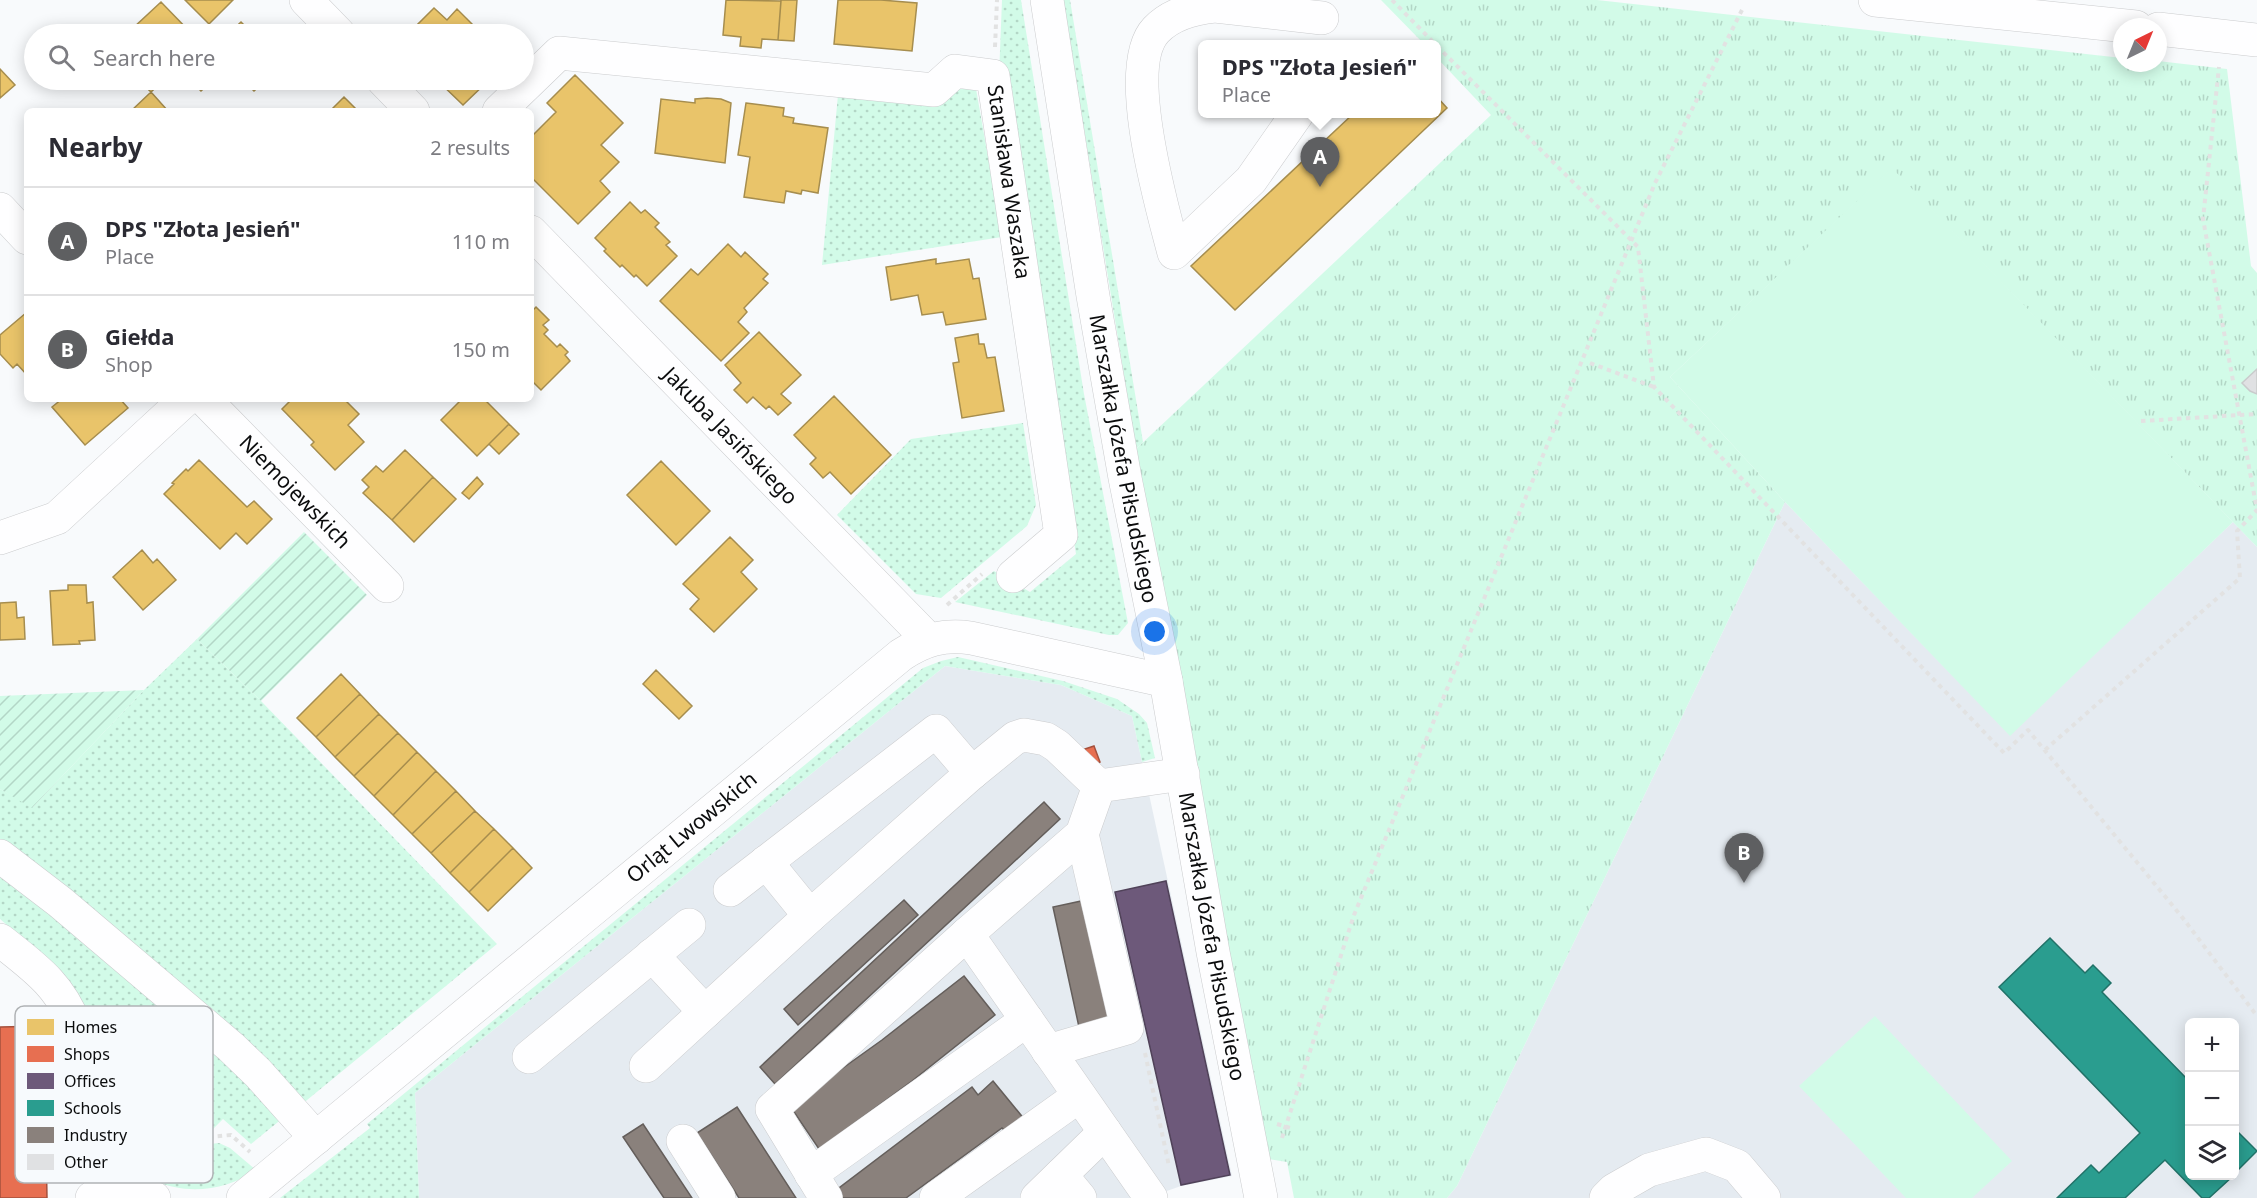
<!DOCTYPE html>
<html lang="en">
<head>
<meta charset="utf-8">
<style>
	:root { --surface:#fff; --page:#f7f7f7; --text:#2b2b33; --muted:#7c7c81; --line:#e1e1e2; --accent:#5e5f61 }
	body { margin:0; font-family:"Noto Sans",sans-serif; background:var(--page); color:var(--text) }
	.controls { position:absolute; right:18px; bottom:18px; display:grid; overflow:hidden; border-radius:9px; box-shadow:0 3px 15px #0003 }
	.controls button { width:54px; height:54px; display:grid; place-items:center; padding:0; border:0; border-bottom:2px solid var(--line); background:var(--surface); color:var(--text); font:30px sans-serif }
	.compass { position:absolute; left:2113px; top:18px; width:54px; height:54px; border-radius:50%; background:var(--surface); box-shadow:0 3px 15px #0003; rotate:43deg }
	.you { position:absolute; left:1155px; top:632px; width:21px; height:21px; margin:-15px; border:4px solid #fff; border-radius:50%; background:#1a73e8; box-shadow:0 0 0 9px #1a73e833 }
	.badge { display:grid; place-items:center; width:39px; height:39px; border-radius:50%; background:var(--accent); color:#fff; font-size:20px; font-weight:700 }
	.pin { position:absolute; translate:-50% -50px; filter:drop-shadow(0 2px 3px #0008) }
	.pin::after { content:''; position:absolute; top:32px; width:21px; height:18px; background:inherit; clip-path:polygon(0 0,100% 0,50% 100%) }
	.popup { position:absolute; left:1198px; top:40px; width:243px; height:78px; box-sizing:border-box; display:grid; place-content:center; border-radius:9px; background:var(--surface); filter:drop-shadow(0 2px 4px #0005); font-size:20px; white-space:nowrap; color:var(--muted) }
	.popup b { font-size:22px; color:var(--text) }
	.popup::after { content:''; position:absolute; left:50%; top:100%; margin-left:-12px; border:12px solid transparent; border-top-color:var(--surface) }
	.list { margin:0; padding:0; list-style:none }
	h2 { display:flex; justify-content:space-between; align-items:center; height:78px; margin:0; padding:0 24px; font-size:26px }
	h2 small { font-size:20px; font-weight:400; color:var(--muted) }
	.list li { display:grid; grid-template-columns:39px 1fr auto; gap:18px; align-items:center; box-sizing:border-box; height:108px; padding:0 24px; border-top:2px solid var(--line) }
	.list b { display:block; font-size:22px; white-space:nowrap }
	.list p { margin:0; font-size:20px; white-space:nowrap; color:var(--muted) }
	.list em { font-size:20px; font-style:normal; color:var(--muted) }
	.icon { flex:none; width:33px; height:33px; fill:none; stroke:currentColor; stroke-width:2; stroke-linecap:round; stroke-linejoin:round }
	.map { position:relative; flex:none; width:2257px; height:1198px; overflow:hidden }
	.search { position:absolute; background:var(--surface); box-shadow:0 3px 15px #0003; left:24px; top:24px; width:510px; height:66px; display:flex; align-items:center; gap:15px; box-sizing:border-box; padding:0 21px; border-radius:33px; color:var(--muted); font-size:22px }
	.panel { position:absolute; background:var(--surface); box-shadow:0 3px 15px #0003; left:24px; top:108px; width:510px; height:294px; border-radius:9px }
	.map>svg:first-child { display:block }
	.built { fill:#e5ebf1; fill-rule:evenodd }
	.grass { fill:url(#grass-dots) }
	.park { fill:url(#park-tufts) }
	.garden { fill:url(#garden-furrows) }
	.pitch { fill:#d2fbe8 }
	.homes { fill:#e9c46a; stroke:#a68d4e; stroke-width:1.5 }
	.shops { fill:#e76f51; stroke:#a5513d; stroke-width:1.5 }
	.offices { fill:#6d597a; stroke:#504259; stroke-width:1.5 }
	.schools { fill:#2a9d8f; stroke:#217268; stroke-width:1.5 }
	.industry { fill:#8a817c; stroke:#645e5b; stroke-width:1.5 }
	.building { fill:#e0e1e3; stroke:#c9cbcc; stroke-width:1.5 }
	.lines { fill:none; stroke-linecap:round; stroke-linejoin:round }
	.minor-casing { stroke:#cbccce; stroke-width:34 }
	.path { stroke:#e2e2e2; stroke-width:4; stroke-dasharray:4.5 4.5; stroke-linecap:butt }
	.minor { stroke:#fefeff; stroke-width:33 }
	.labels { text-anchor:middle; stroke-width:6; stroke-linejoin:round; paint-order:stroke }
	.street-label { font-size:21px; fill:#0b0c0d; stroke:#f7fafd }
	.key { fill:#f7fafd; stroke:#b0b3b5; stroke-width:1.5 }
	.key-label { font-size:16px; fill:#0b0c0d }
</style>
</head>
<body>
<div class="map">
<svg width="2257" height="1198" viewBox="0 0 2257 1198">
	<defs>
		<pattern id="grass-dots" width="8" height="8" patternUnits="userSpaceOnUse" patternTransform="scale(1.5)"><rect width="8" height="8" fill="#d2fbe8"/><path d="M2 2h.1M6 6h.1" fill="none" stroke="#b3d6c6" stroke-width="1.8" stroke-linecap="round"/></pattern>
		<pattern id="park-tufts" width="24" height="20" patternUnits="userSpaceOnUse" patternTransform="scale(1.5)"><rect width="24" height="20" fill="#d2fbe8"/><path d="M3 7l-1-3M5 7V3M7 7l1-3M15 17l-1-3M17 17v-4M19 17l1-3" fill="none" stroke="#b3d6c6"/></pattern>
		<pattern id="garden-furrows" width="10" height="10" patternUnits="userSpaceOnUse" patternTransform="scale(1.5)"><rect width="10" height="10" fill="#d2fbe8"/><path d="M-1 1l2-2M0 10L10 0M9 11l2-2" fill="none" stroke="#b3d6c6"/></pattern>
	</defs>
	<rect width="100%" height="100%" fill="#f8fafc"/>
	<path class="built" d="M1785,502L2010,735L2233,522L2257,547V1198H1447L1457,1186ZM2190,1022H2234V1176H2190Z
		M945,666L1061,685L1132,716L1232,1176L1181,1186L1147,1198H419L415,1093Z"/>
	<path class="grass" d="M1002,0H1021L1084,394L1128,623L1118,635H1109L955,602L994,571L1030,592L1076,554L999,76Z
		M1063,0H1070L1143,442L1136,449Z
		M975,83L1002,237L822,265L838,95L942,104L945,88Z
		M1023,423L1036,505L1027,526L941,598L916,594L837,515L911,439Z
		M197,639L261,701L497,944L301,1105L237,1063L0,871V789L33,807L144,690Z
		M958,657L1063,681L1117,699L1139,714L1147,723L1155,758L1142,762L1132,716L1061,685L945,666L415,1093L419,1198H280L370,1128L367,1124L923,668L941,661Z
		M0,874L235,1064L283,1118L251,1144L223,1119L210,1132L123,1141L127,1125L106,1033L83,1011L63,973L0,919Z
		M219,1143L230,1148L256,1170C217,1198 152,1198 126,1153Z"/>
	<path class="park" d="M1381,0H1597L2122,58V63L2158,61L2227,69L2251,266L2257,273V547L1892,169L1670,377L1785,502L1457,1186L1447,1198H1294L1287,1162L1268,1159L1136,449L1491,115L1437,58V45L1424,44Z"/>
	<path class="garden" d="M304,532L367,595L261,701L197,639Z
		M144,690L32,808L0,789V696Z"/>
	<path class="pitch" d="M1892,168L2233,522L2010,736L1785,502L1670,377Z
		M1875,1016L2012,1161L1972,1198H1906L1799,1086Z"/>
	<path class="homes" d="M185,0H233L209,24Z
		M726,0L781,1L778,40L762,39L761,48L740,46L741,37L723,35Z
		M781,0H797L794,41L778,40Z
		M838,0H881L917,3L912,51L834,44Z
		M161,2L192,34H162L159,31L156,34H138L132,29Z
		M434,8L447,20L457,9L482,34H411L412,30Z
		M241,22L253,34H228Z
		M0,69L15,85L0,98Z
		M575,75L623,123L601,145L619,162L600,181L610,192L578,224L531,177V137L556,112L547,103Z
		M138,80H164L151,92Z
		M190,80H213L201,91Z
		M243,80H266L254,91Z
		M437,80H489L463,105Z
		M151,92L168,111H131Z
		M344,97L358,111H330Z
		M1437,97L1447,108L1235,310L1191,266L1353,114H1437Z
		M707,98L721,99L731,103L725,163L655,153L661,99L695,103V99Z
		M746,103L784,108L783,116L794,118L793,123L828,128L818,193L802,190L801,194L786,191L784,203L744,197L750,157L738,155Z
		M630,202L641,213L645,210L659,223L655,227L670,242L666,245L677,256L647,286L636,275L634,277L622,265L620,267L604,251L606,249L595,238Z
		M728,244L741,257L745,252L768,274L763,279L768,283L744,308L747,312L738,322L749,333L721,361L660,301L691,269L698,275Z
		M936,259V264L969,259L973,279L979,278L986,319L946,325L943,312L922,315L918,295L891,300L886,267Z
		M536,307L549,320L543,325L548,330L544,334L557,347L560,344L568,352L565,355L570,361L541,390L531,380V312Z
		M27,312V375L17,364L13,368L0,354V335Z
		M759,332L801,375L781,394L791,403L778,415L769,406L766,409L753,397L747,403L734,390L741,383L725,365Z
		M978,334L979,344H984L987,358L995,357L1004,411L962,418L953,363L959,362L955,338Z
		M834,396L891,455L851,494L830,472L823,478L810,464L816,458L794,435Z
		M62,399H120L128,408L85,445L52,407Z
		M292,399H344L359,414L348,425L364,442L335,470L311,445L314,442L282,409Z
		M462,399H484L509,424L477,456L441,420Z
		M509,424L519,434L499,454L489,444Z
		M405,450L433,477L392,520L363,493L369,487L362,480L376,466L383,472Z
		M199,460L247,507L254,501L272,519L247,544L236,533L220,549L164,494L174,484L172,483L186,469L188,471Z
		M661,461L710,511L676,545L627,495Z
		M433,477L456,499L414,542L392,520Z
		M477,477L483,484L469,499L462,493Z
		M730,537L753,560L741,572L757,589L714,632L690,609L699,599L683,584Z
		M142,550L153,563L157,559L176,580L143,610L113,577Z
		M68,585H86L87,603L93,602L95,640L79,641L80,644L53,645L50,591L68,590Z
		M16,602L17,618L24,617L25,639L0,640V603Z
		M656,670L692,706L679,719L643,684Z
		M341,674L360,694L316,737L297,718Z
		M360,694L379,714L335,757L316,737Z
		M379,714L398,733L354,776L335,757Z
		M398,733L417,752L374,796L354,776Z
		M417,752L436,771L393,815L374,796Z
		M436,771L456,791L412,834L393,815Z
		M456,791L475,811L431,853L412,834Z
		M475,811L494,829L450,873L431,853Z
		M494,829L513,848L469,892L450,873Z
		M513,848L532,868L488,911L469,892Z"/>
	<path class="shops" d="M1094,746L1100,762L1089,766L1082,750Z
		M44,1026L47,1198H0V1027Z"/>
	<path class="offices" d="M1166,881L1230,1175L1181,1185L1115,892Z"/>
	<path class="schools" d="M2050,938L2085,973L2093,965L2111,983L2102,992L2190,1082V1176H2233L2209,1198H2202L2165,1160L2125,1198H2057L2091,1165L2099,1173L2140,1133L1999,987Z
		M2234,1128L2257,1151L2234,1174Z"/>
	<path class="industry" d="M1044,802L1060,819L775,1084L760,1067Z
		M904,900L918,915L798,1025L784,1009Z
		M1086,900L1112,1020L1079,1027L1053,907Z
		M964,976L995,1015L912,1081L819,1149L790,1106L882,1040Z
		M993,1081L1025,1120L1009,1135L1002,1128L906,1198H840L835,1191L972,1087L978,1095Z
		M737,1107L796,1198H739L697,1133Z
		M643,1124L692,1198H664L623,1137Z"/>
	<path class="building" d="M2257,369V394L2250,391L2242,383Z"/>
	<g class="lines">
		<g class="minor-casing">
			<g id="minor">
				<path d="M306,0L339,34"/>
				<path id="s1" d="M1047,0L1093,296L1125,478L1166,681L1213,952L1261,1198"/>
				<path d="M1875,0L2136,27"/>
				<path d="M2158,29L2257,40"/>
				<path d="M383,80L413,111"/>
				<path id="s2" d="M499,111L559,53L934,90L955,71L993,76L1061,535L1013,576"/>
				<path d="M1297,114L1251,180L1174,253C1162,207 1121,67 1156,30C1171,14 1195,8 1215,6L1322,18"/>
				<path d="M0,209L27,238"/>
				<path id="s3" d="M531,232L929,640"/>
				<path id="s4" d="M204,399L387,586"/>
				<path d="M0,538L57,518L186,399"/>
				<path d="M0,856L60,902L231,1047L258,1073L316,1138"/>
				<path d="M766,862L810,916"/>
				<path d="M730,890L936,731L972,773"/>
				<path d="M0,940C34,967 61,985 76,1028L98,1147L101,1190"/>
				<path d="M652,955L705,1012"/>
				<path d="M1048,1051L1127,1028L1082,834"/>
				<path d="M529,1057L689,925"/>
				<path d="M646,1066L810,916L972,773L1015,738L1024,735L1046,739L1057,746L1099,786"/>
				<path d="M683,1141L719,1198"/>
				<path d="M811,1174L1027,1020"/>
				<path d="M1061,1175L1080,1198"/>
				<path d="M92,1198C112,1182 132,1189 154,1198"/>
				<path id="s5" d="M243,1198L901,655C924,640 943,634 971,638L1166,681"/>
				<path d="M826,1198L772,1109L967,934"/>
				<path d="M936,1198L1079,1096"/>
				<path d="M1037,1198L1105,1132"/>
				<path d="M1151,1198L967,934L1082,834L1099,786L1183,774"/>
				<path d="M1606,1198L1614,1190L1649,1170L1706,1154L1737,1166L1764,1198"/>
			</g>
		</g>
		<path class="path" d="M1392,0L1436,45
			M1437,46L1638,247L1654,387L2004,753L2028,730L2182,917L2257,1016
			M995,47L997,0
			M1590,363L1654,387
			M2141,421L2257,414
			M947,605L982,574
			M2045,750L2240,578L2237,531L2257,510L2203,219L2219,67
			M1145,1053L1169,1166
			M1277,1124L1294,1129
			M1282,1138L1354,915L1655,183L1742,10
			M128,1144L231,1135L250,1152"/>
		<use href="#minor" class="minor"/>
	</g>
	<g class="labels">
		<g class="street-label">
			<text dy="7" stroke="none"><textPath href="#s2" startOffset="634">Stanisława Waszaka</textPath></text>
			<text dy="7" stroke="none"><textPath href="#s3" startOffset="285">Jakuba Jasińskiego</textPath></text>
			<text dy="7" stroke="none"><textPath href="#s1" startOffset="465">Marszałka Józefa Piłsudskiego</textPath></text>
			<text dy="7" stroke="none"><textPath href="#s4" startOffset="130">Niemojewskich</textPath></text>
			<text dy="7" stroke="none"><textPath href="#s5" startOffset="582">Orląt Lwowskich</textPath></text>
			<text dy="7" stroke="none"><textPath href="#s1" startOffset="951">Marszałka Józefa Piłsudskiego</textPath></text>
		</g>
	</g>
	<rect x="15" y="1006" width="198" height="177" rx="9" class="key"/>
	<rect x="27" y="1019" width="27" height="16" fill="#e9c46a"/>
	<rect x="27" y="1046" width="27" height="16" fill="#e76f51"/>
	<rect x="27" y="1073" width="27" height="16" fill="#6d597a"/>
	<rect x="27" y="1100" width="27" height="16" fill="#2a9d8f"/>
	<rect x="27" y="1127" width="27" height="16" fill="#8a817c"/>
	<rect x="27" y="1154" width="27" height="16" fill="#e0e1e3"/>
	<g class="key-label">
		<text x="64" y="1033">Homes</text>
		<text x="64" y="1060">Shops</text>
		<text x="64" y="1087">Offices</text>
		<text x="64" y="1114">Schools</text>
		<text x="64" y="1141">Industry</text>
		<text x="64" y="1168">Other</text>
	</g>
</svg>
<div class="controls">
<button>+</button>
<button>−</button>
<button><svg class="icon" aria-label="layers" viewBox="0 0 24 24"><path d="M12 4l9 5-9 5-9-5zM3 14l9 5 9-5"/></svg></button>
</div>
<svg class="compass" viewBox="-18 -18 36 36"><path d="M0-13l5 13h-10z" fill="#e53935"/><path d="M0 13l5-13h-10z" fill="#7c7c81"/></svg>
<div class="you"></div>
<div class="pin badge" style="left:1320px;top:187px">A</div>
<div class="popup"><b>DPS &quot;Złota Jesień&quot;</b>Place</div>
<div class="pin badge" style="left:1744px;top:883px">B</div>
<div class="search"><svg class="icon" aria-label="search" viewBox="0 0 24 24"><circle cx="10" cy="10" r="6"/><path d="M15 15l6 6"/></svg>Search here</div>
<section class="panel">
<h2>Nearby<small>2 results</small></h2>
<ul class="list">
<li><span class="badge">A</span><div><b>DPS &quot;Złota Jesień&quot;</b><p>Place</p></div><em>110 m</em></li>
<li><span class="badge">B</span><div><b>Giełda</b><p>Shop</p></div><em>150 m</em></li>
</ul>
</section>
</div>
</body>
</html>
